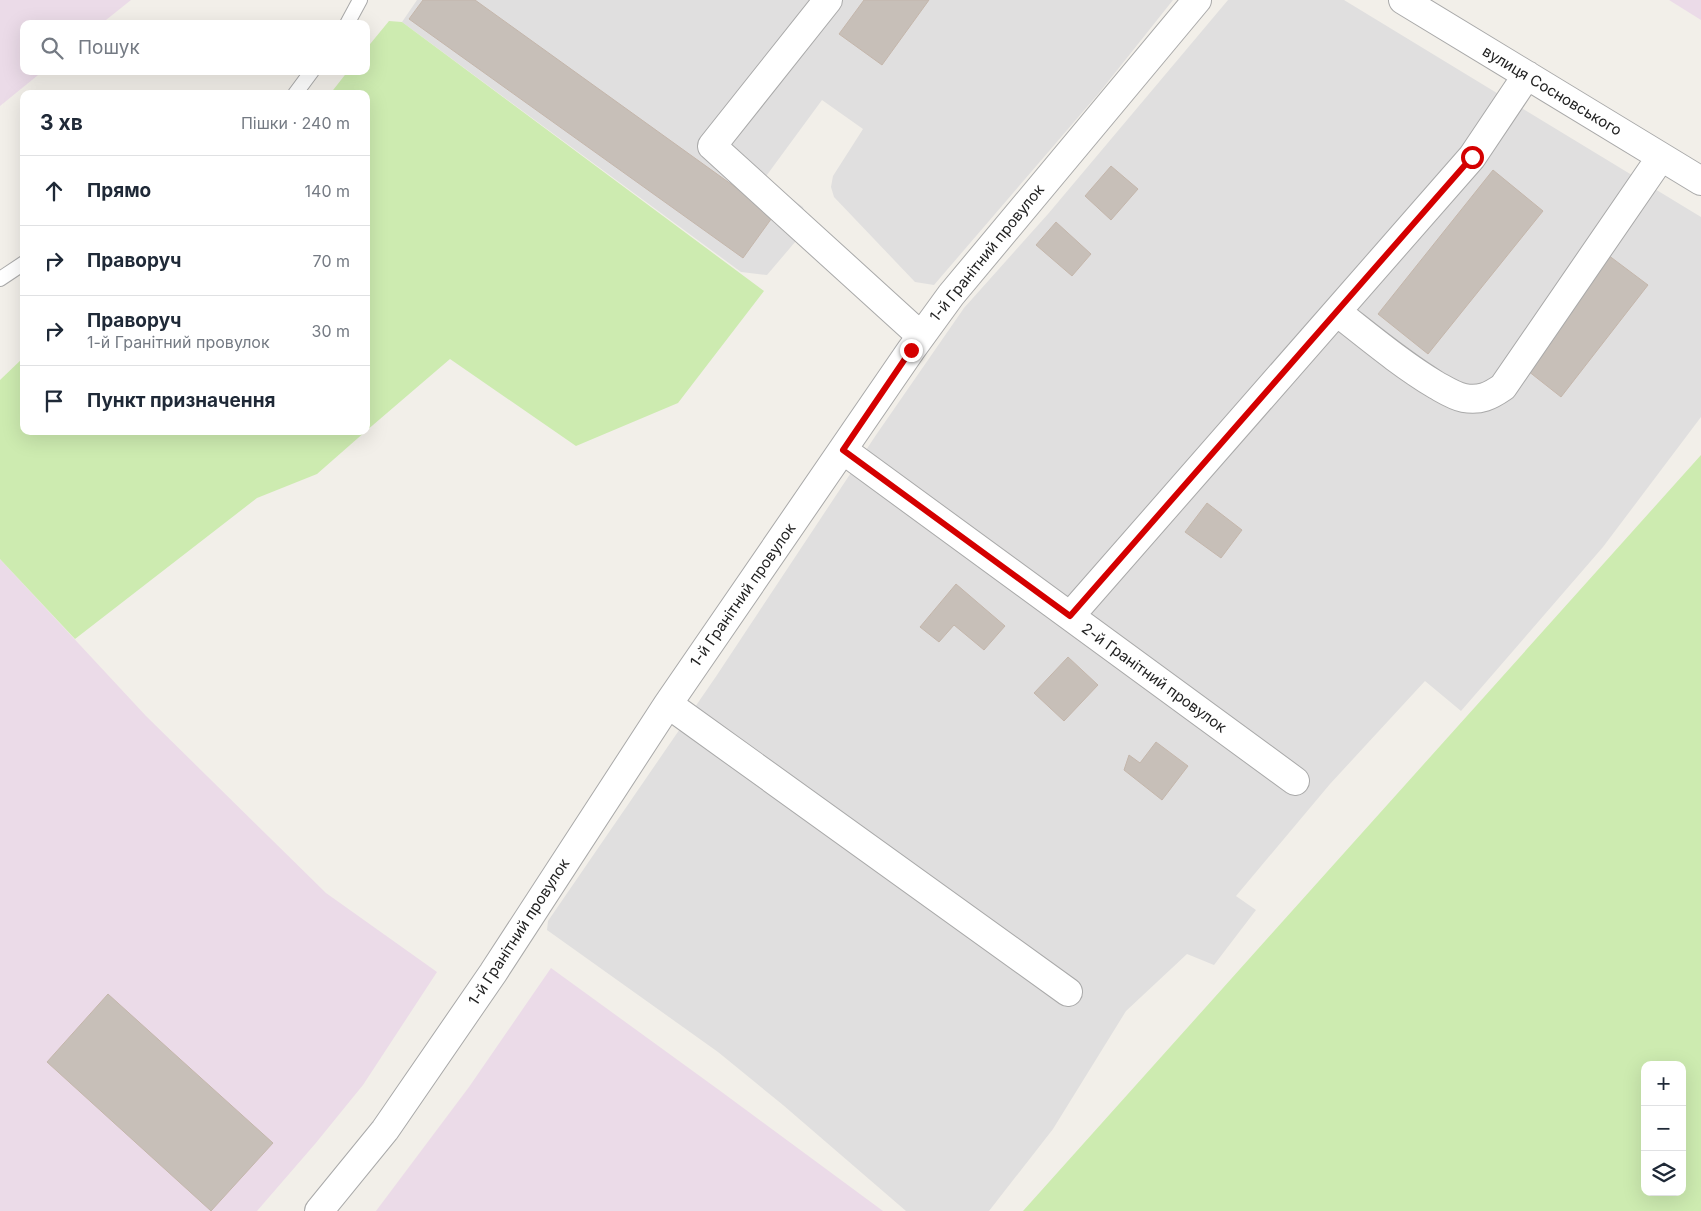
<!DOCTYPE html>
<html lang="uk">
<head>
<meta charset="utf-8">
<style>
	:root { --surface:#fff; --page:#f2f2f3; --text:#1f2937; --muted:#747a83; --line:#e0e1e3 }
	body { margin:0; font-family:Inter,sans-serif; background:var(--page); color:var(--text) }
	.controls { position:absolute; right:15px; bottom:15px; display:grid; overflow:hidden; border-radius:10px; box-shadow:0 5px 20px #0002 }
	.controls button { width:45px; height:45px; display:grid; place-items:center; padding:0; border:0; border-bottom:1px solid var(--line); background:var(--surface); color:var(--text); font:25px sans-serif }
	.stop { position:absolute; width:15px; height:15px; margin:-11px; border:4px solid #d40000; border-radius:50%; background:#fff }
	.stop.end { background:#d40000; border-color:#fff; box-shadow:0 1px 5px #0008 }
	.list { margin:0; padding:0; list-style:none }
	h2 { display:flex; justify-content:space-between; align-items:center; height:65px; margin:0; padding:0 20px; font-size:21px }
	h2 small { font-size:16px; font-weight:400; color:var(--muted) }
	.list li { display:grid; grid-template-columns:32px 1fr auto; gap:15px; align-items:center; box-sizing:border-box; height:70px; padding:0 20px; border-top:1px solid var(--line) }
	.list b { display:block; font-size:19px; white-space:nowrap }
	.list p { margin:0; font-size:16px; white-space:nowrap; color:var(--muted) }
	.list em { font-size:16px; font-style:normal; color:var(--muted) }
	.icon { flex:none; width:28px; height:28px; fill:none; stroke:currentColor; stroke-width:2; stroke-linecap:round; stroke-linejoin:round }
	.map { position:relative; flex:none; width:1701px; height:1211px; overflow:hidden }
	.search { position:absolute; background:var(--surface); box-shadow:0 5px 20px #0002; left:20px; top:20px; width:350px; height:55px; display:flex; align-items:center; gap:12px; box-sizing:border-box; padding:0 18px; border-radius:10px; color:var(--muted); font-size:19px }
	.panel { position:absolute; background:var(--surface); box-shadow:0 5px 20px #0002; left:20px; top:90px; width:350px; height:345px; border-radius:10px }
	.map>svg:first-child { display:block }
	.residential { fill:#e0dfdf }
	.industrial { fill:#ebdbe8 }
	.grass { fill:#cdebb0; fill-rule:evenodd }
	.building { fill:#c7bfb8; stroke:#c4b6ab }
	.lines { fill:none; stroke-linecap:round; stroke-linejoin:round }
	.service-casing { stroke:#a9a9a9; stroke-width:16 }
	.minor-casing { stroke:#a9a9a9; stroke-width:30 }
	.service { stroke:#fff; stroke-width:14 }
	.minor { stroke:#fff; stroke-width:28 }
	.route { stroke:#d40000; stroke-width:6 }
	.labels { text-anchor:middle; stroke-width:5; stroke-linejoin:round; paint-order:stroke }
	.street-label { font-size:15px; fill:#222; stroke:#fff }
</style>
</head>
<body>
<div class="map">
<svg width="1701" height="1211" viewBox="0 0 1701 1211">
	<rect width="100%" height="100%" fill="#f2efe9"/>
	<path class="residential" d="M417,0H1173L1099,93L934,285L915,282L834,197L831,187L833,176L863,129L822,100L764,179L803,207L807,228L767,275L741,272L402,22Z
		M1228,0H1344L1701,217V417L1603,547L1461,711L1425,681L1330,784L1236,896L1256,910L1214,965L1187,954L1126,1011L1053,1129L989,1211H906L783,1105L718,1052L547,930L548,921L717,675L876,435L964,308L1048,214Z"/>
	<path class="industrial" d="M0,0H131L101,24H24V71H43L0,106Z
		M1669,0H1701V20Z
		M0,559L146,716L326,893L437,972L363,1085L315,1144L257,1211H0Z
		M551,968L719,1090L883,1211H376L469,1087Z"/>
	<path class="grass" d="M389,21L402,22L764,291L678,403L576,446L450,359L366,431V94H330L348,71H366V49Z
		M24,357V431H366L317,474L257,498L75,639L0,559V380Z
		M1701,455V1211H1023ZM1645,1065H1682V1192H1645Z"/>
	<path class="building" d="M423,0H475L774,215L743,258L409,19Z
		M864,0H929L882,65L839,34Z
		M1111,166L1138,189L1111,220L1085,196Z
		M1493,170L1543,211L1428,354L1378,314Z
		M1056,222L1091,254L1072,276L1036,245Z
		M1608,255L1648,285L1561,397L1523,367Z
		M1207,503L1242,530L1221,558L1185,532Z
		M956,584L1005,626L984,650L954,625L939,642L920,627Z
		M1068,657L1098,685L1064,721L1034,693Z
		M1156,742L1188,766L1162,800L1124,770L1129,755L1140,763Z
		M108,994L273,1143L211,1211L47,1062Z"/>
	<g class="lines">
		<g class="service-casing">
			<path id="service" d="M347,24L360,0
				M295,94L312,71
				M0,279L24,263"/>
		</g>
		<g class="minor-casing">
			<path id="minor" d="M828,0L712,146L921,336
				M1403,0L1701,181
				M1337,312C1369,337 1401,364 1436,385C1445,390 1454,396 1464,398C1480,401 1490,396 1503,387L1661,157
				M843,450L1295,781
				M1070,616L1472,157L1527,75
				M668,704L1068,992
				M319,1211L385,1130L493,973L668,704L911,350L951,295L1197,0"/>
		</g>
		<use href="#service" class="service"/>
		<use href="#minor" class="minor"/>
	</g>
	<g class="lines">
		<path class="route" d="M911,350L843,450L1070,616L1472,157"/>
	</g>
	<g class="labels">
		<g class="street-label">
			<text transform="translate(1552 91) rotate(31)" y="5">вулиця Сосновського</text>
			<text transform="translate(987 253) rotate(-51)" y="5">1-й Гранітний провулок</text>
			<text transform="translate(743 595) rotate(-55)" y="5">1-й Гранітний провулок</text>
			<text transform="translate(1154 678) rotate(36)" y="5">2-й Гранітний провулок</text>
			<text transform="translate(519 932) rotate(-57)" y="5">1-й Гранітний провулок</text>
		</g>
	</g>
</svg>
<div class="controls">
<button>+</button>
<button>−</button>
<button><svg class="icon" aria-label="layers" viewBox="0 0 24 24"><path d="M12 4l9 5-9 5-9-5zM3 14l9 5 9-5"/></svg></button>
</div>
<div class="stop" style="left:1472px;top:157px"></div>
<div class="stop end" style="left:911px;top:350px"></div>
<div class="search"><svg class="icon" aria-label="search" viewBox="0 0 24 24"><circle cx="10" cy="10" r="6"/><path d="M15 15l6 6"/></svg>Пошук</div>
<section class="panel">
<h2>3 хв<small>Пішки · 240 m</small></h2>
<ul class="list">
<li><svg class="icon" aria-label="ahead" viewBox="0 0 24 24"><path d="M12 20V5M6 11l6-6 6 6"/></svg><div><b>Прямо</b></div><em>140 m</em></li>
<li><svg class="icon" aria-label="right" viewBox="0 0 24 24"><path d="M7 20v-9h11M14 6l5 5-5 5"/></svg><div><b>Праворуч</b></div><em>70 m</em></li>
<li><svg class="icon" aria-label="right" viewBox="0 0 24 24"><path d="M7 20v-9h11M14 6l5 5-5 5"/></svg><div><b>Праворуч</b><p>1-й Гранітний провулок</p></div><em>30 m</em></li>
<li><svg class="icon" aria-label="arrive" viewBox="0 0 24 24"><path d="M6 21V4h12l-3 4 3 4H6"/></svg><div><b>Пункт призначення</b></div></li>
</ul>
</section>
</div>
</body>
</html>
